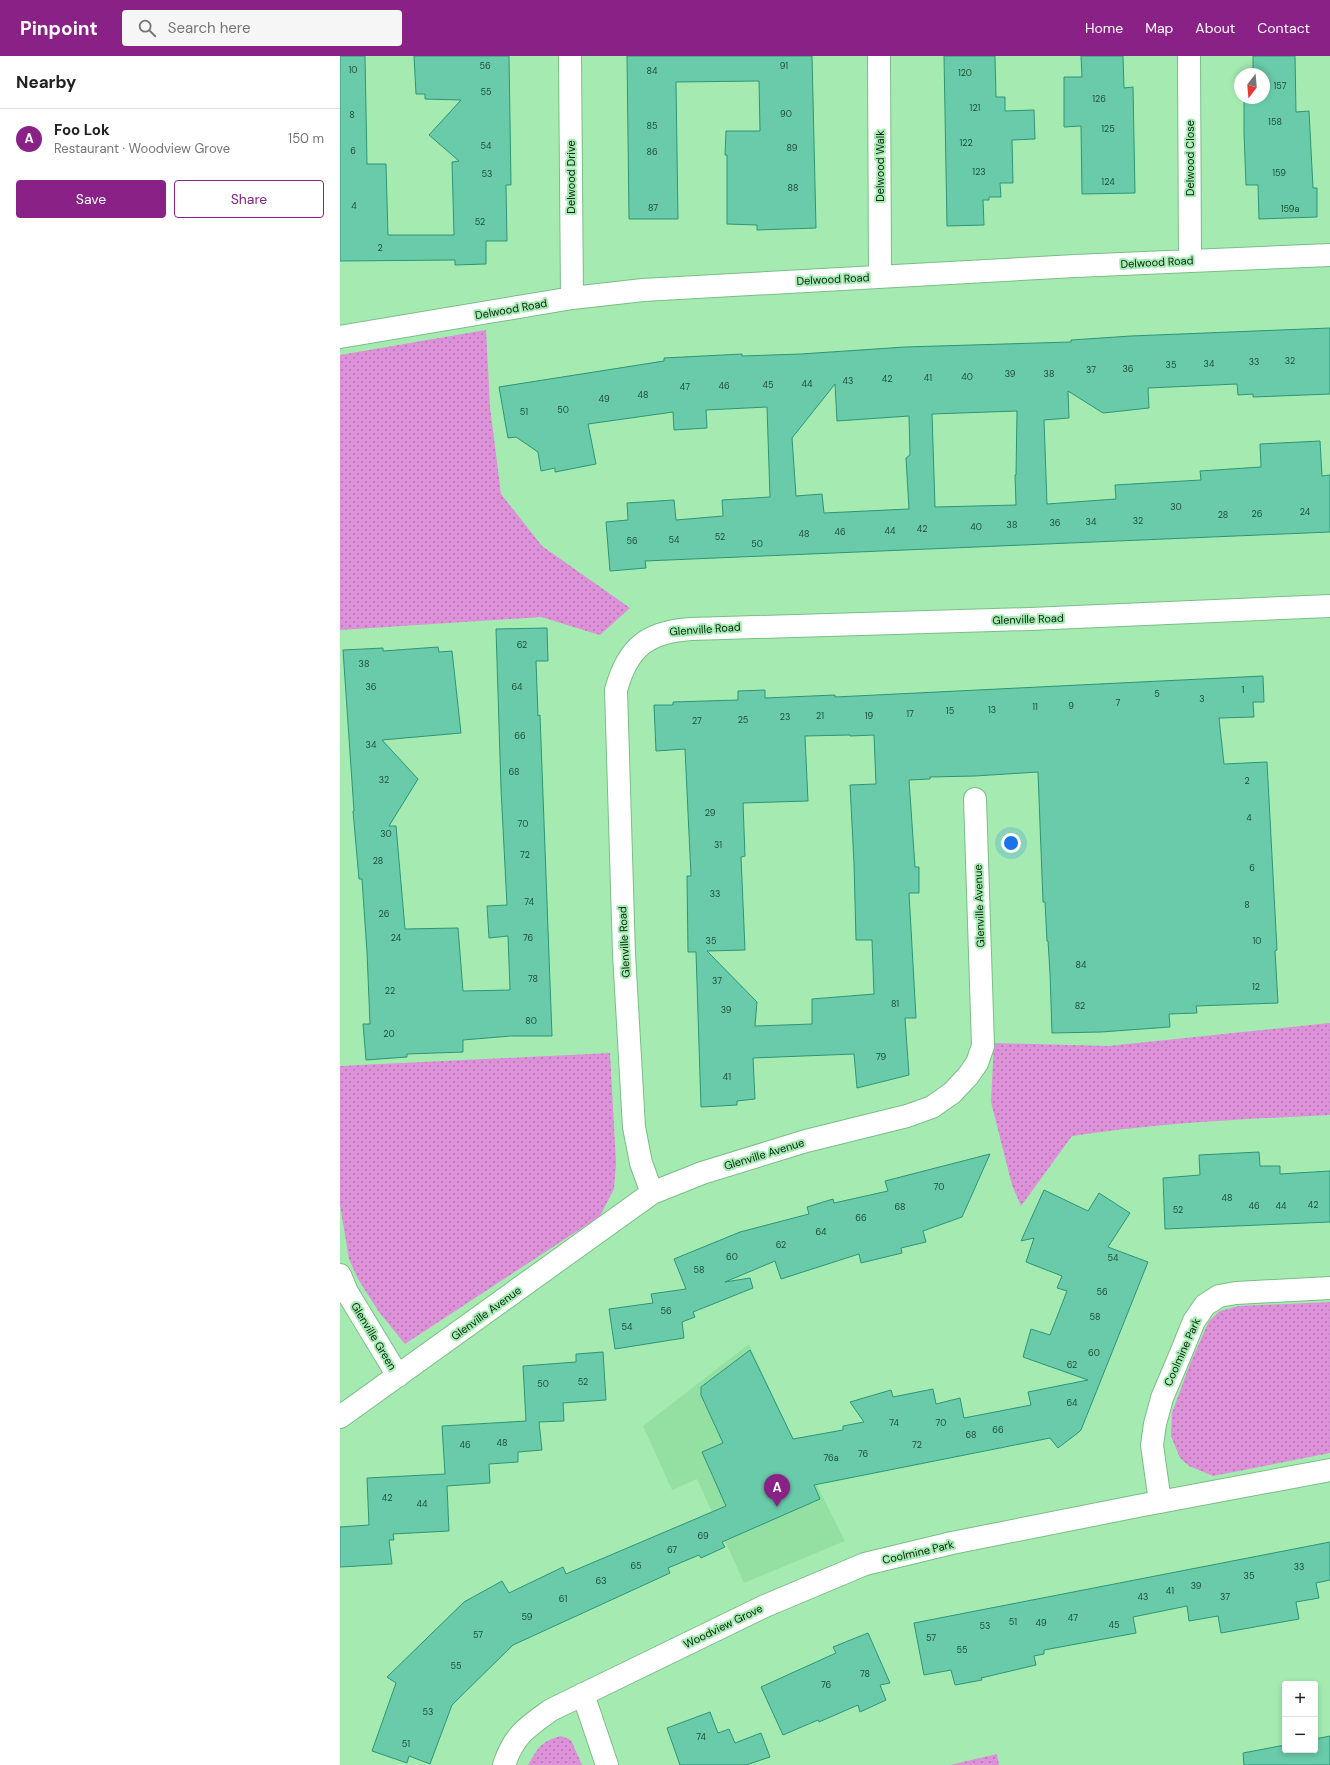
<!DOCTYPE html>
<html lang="en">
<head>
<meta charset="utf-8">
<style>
	:root { --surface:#fff; --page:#f6f6f6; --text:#202124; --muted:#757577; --line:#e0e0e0; --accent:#8a2187 }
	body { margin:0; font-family:"DM Sans",sans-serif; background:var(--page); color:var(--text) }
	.controls { position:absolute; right:12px; bottom:12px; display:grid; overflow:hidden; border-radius:4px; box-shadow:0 2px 6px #0003 }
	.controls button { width:36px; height:36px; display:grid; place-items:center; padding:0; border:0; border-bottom:1px solid var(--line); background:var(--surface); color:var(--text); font:20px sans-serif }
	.compass { position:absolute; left:894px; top:12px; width:36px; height:36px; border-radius:50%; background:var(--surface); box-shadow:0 2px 6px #0003; rotate:196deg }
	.you { position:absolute; left:671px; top:787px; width:14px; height:14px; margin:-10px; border:3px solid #fff; border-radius:50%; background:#1a73e8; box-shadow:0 0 0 6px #1a73e833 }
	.badge { display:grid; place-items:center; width:26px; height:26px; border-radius:50%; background:var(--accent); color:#fff; font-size:13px; font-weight:700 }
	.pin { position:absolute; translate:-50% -33px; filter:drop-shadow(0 1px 2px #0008) }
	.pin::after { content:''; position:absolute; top:21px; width:14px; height:12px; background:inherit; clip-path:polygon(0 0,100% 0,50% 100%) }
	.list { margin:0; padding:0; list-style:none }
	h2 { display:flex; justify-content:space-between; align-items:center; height:52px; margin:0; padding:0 16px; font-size:17px }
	h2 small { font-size:13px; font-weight:400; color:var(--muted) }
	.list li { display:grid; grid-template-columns:26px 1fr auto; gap:12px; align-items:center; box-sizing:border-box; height:60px; padding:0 16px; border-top:1px solid var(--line) }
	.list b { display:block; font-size:15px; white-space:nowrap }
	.list p { margin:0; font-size:13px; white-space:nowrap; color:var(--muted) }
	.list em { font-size:13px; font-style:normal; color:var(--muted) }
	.actions { display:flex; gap:8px; padding:12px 16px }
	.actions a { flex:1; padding:9px 0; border:1px solid var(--accent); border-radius:4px; text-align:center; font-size:14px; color:var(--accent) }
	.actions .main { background:var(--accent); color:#fff }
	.icon { flex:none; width:22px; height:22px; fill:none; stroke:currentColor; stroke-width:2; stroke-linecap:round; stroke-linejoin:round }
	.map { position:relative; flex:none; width:990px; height:1709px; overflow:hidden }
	header { display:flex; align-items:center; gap:24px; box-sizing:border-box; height:56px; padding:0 20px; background:var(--accent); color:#fff }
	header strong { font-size:19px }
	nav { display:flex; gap:22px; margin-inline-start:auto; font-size:14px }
	.search { width:280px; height:36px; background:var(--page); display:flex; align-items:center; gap:10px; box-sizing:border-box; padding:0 14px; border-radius:4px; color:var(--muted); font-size:15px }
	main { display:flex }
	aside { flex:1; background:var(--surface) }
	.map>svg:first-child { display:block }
	.built { fill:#94e0a2 }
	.grass { fill:url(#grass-dots) }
	.building { fill:#69cbaa; stroke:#2d9577; fill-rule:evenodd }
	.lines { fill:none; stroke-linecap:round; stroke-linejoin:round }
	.minor-casing { stroke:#7abe87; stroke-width:24 }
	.minor { stroke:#fff; stroke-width:22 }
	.labels { text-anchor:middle; stroke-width:4; stroke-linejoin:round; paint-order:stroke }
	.number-label { font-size:9px; fill:#1f4d35 }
	.street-label { font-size:11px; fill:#06230e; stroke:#a5ebb1 }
</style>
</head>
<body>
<header>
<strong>Pinpoint</strong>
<div class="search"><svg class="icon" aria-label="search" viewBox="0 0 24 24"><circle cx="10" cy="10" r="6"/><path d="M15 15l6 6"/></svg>Search here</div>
<nav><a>Home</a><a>Map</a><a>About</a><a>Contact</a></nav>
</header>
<main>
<aside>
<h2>Nearby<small></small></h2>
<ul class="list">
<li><span class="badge">A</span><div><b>Foo Lok</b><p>Restaurant · Woodview Grove</p></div><em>150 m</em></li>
</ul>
<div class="actions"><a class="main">Save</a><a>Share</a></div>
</aside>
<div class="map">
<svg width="990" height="1709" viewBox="0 0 990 1709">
	<defs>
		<pattern id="grass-dots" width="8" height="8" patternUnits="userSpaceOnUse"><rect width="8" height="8" fill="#dd91d8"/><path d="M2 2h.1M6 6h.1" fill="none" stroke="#b176ae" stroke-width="1.8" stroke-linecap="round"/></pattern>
	</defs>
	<rect width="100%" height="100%" fill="#a5ebb1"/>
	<path class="built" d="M409,1288L449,1374L505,1485L404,1527L357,1423L332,1434L303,1370Z"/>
	<path class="grass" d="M146,274L150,351L161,438L202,490L290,552L260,579L201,561L0,574V299Z
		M990,967V1059C904,1063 818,1067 732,1080L681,1150L672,1129L651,1046L654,987L768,990Z
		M270,997L276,1107L274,1133L260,1160L65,1288L39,1256L18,1223L9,1203L0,1149V1010Z
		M990,1246V1397L873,1420L849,1410L840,1402L831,1380L832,1357L850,1308L869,1265L880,1255L899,1250Z
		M221,1680L231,1684L242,1709H188C198,1692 201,1685 221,1680Z
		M657,1698L659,1709H610Z"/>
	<path class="building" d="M0,0H25L27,108H46L48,179H114L112,106L119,105L89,79L121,44L85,43V38H76L74,0H169L171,129H166L167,185H146V208L115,209V204L0,205Z
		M287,0H472L476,172L417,174V169L387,168V99H385L386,75H420L419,25L336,26L338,163H289Z
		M604,0H655L656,41H665V55L694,54L695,83L672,84L673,127H660L661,141H649V144H643L644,169L607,170Z
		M741,0H783L784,32L793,31L795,137L742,138L741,70L724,71V21H742Z
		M913,0H955L956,56L969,55L973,132H977V161L919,163L918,129H906L904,76V42H924V18H913Z
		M990,272V338L913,341V338L898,339L897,328L808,332L809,352L763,357L728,335L729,362L704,364L707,448L776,443L775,429L861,424L860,415L921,411L920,388L980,385L982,420L990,419V476L305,505L306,512L270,515L266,466L288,464L287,447L334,444L336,464L383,460L382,444L430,441L427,351L366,354L367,372L334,374L333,356L248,368L256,408L215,416V412L201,415L198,396L176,381L168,382L159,331L324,305V302L402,298V300L461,298L565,291L731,286V284L791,280ZM495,328L497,365L569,360L570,399L566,402L569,453L484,457L482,438L456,440L452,382ZM677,355L676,419H675L676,449L595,451L592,358Z
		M207,572L208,605H196L198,660L200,659L212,980H171L123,984V996L67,998V1001L26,1004L23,968H30L27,896L22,823H19L13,755H14L3,594L43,592V595L98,591L99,596L112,595L121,677L42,684L78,723L49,770H56L65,873L118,872L123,935L170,934L168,880L149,882L147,850L167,849L161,733L156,573Z
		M923,620L924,646H913L914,661L879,662L884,708L927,706L937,894L935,895L938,947L856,950L857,957L829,958L830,971L761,976L712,977L710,917L708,885H707L705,846H703L698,716L635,720L590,721V723L569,724L575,811H579V837H569L576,962H565L569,1019L517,1032L514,998L413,1002L415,1043L397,1045V1049L361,1051L356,896H348L347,820H351L345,693L316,695L314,649H333V646L398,644V635L425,634V642L495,639V641ZM510,679V680L534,679L536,728L510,729L514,807L516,884H532L534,938L472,943V968L415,970L417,946L367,895L405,894L401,801L405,800L403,747L468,745L465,680Z
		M919,1096L920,1110H940V1118L990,1115V1166L825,1173L823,1122L860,1119L859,1099Z
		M650,1098L622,1161L583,1175L586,1186L561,1192L562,1197L521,1207L519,1198L441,1223L435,1205L385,1226L410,1222L413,1232L353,1256L355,1261L342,1266L344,1282L275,1293L269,1253L313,1247L311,1238L346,1233L334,1203L400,1176L469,1158L467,1151L493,1143L494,1147L548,1135L545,1125Z
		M704,1134L748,1155L759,1137L790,1157L768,1191L808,1206L741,1374L739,1376L718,1392L710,1382L474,1429L480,1443L382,1486L385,1491L361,1502L359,1499L328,1512L330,1517L173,1589L112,1649L90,1708L69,1700L67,1707L32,1695L56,1627L47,1621L124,1546L162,1525L169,1537L223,1511L226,1518L386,1450L362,1396L383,1387L361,1339V1331L410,1294L453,1383L503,1374V1370L524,1366L510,1346L551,1334L553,1341L593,1333L596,1348L620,1342L624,1362L691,1349L688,1336L748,1324L683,1301L691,1273L710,1279L727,1235L717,1232L722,1220L686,1206L694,1182L681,1185Z
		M263,1296L266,1344L223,1347L224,1365L199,1366L202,1394L178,1396V1406L149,1408L150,1427L107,1430L109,1475L53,1478L54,1484H49L52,1508L0,1511V1471L29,1469L27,1422L105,1418L102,1370L186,1365L183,1310L236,1306V1298Z
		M990,1486V1524L976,1527L979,1542L956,1546L959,1563L881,1577L878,1560L849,1565L847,1550L793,1561L796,1577L704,1594V1598L694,1600L696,1609L641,1622L642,1624L615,1629L611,1614L584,1619L574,1567Z
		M528,1577L550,1627L540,1629L546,1644L520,1656L518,1649L479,1666L478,1664L443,1679L421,1631L496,1597L493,1591Z
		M370,1656L378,1677L389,1673L395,1687L421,1677L430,1701L406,1709H340L327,1672Z
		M990,1680V1709H904L903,1697L945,1689V1694H975V1683Z"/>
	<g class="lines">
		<g class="minor-casing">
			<path id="minor" d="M230,0L232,242
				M539,0L540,220
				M849,0L850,204
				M0,281L232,242L303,234L735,210L990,199
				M312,1137L301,1107L294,1071L284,898L276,634C288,591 307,576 351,573L690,563L990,550
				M0,1219L7,1236L58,1320
				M0,1361L312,1137L362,1117L466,1085L567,1060L592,1051L612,1037L628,1020L637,1007L643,990L635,743
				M820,1446L812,1389L815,1368L822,1342L841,1297L854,1265L865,1249L879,1240L896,1237L990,1232
				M243,1638L267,1709
				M164,1709C174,1679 187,1671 211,1654L425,1550L525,1508L612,1487L798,1450L990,1414"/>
		</g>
		<use href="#minor" class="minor"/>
	</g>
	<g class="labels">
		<g class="number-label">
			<text x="145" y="13">56</text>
			<text x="444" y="13">91</text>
			<text x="13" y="17">10</text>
			<text x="312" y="18">84</text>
			<text x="625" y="20">120</text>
			<text x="940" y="33">157</text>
			<text x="146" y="39">55</text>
			<text x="759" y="46">126</text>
			<text x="635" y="55">121</text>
			<text x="446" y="61">90</text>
			<text x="12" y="62">8</text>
			<text x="935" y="69">158</text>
			<text x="312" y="73">85</text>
			<text x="768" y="76">125</text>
			<text x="626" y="90">122</text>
			<text x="146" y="93">54</text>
			<text x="452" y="95">89</text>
			<text x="13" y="98">6</text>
			<text x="312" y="99">86</text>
			<text x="639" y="119">123</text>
			<text x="939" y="120">159</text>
			<text x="147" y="121">53</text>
			<text x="768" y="129">124</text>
			<text x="453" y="135">88</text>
			<text x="14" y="153">4</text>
			<text x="313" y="155">87</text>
			<text x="950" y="156">159a</text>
			<text x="140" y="169">52</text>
			<text x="40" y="195">2</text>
			<text x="950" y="308">32</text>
			<text x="914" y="309">33</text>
			<text x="869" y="311">34</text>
			<text x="831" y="312">35</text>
			<text x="788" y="316">36</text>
			<text x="751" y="317">37</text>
			<text x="670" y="321">39</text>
			<text x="709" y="321">38</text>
			<text x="627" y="324">40</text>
			<text x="588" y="325">41</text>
			<text x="547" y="326">42</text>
			<text x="508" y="328">43</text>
			<text x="467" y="331">44</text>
			<text x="428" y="332">45</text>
			<text x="384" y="333">46</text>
			<text x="345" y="334">47</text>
			<text x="303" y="342">48</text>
			<text x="264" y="346">49</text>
			<text x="223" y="357">50</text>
			<text x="184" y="359">51</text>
			<text x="836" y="454">30</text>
			<text x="965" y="459">24</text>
			<text x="917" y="461">26</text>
			<text x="883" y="462">28</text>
			<text x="798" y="468">32</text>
			<text x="751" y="469">34</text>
			<text x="715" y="470">36</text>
			<text x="672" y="472">38</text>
			<text x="636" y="474">40</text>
			<text x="582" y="476">42</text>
			<text x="550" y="478">44</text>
			<text x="500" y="479">46</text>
			<text x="464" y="481">48</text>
			<text x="380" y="484">52</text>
			<text x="334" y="487">54</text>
			<text x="292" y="488">56</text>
			<text x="417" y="491">50</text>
			<text x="182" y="592">62</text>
			<text x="24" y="611">38</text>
			<text x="31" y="634">36</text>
			<text x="177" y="634">64</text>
			<text x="903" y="637">1</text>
			<text x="817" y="641">5</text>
			<text x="862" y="646">3</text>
			<text x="778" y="650">7</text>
			<text x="731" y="653">9</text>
			<text x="695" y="654">11</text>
			<text x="652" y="657">13</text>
			<text x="610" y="658">15</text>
			<text x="570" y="661">17</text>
			<text x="480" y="663">21</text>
			<text x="529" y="663">19</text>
			<text x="445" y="664">23</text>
			<text x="403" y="667">25</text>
			<text x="357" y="668">27</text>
			<text x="180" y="683">66</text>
			<text x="31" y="692">34</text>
			<text x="174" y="719">68</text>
			<text x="44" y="727">32</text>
			<text x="907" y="728">2</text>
			<text x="370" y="760">29</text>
			<text x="909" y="765">4</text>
			<text x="183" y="771">70</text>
			<text x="46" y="781">30</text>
			<text x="378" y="792">31</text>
			<text x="185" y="802">72</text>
			<text x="38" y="808">28</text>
			<text x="912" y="815">6</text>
			<text x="375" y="841">33</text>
			<text x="189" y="849">74</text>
			<text x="907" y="852">8</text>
			<text x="44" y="861">26</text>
			<text x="56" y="885">24</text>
			<text x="188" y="885">76</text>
			<text x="371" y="888">35</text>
			<text x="917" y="888">10</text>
			<text x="741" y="912">84</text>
			<text x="193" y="926">78</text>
			<text x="377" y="928">37</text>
			<text x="916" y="934">12</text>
			<text x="50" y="938">22</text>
			<text x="555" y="951">81</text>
			<text x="740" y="953">82</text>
			<text x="386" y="957">39</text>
			<text x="191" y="968">80</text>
			<text x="49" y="981">20</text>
			<text x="541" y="1004">79</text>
			<text x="387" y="1024">41</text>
			<text x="599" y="1134">70</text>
			<text x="887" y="1145">48</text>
			<text x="973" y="1152">42</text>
			<text x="914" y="1153">46</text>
			<text x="941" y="1153">44</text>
			<text x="560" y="1154">68</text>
			<text x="838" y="1157">52</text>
			<text x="521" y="1165">66</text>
			<text x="481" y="1179">64</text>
			<text x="441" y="1192">62</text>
			<text x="392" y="1204">60</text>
			<text x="773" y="1205">54</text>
			<text x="359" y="1217">58</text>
			<text x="762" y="1239">56</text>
			<text x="326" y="1258">56</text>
			<text x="755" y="1264">58</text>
			<text x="287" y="1274">54</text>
			<text x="754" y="1300">60</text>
			<text x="732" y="1312">62</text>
			<text x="243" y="1329">52</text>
			<text x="203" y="1331">50</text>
			<text x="732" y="1350">64</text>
			<text x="554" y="1370">74</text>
			<text x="601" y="1370">70</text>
			<text x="658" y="1377">66</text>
			<text x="631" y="1382">68</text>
			<text x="162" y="1390">48</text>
			<text x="125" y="1392">46</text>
			<text x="577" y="1392">72</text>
			<text x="523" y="1401">76</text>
			<text x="491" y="1405">76a</text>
			<text x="47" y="1445">42</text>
			<text x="82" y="1451">44</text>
			<text x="363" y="1483">69</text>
			<text x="332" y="1497">67</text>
			<text x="296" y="1513">65</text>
			<text x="959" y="1514">33</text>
			<text x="909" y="1523">35</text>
			<text x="261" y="1528">63</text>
			<text x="856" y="1533">39</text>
			<text x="830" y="1538">41</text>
			<text x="803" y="1544">43</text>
			<text x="885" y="1544">37</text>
			<text x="223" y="1546">61</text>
			<text x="187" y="1564">59</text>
			<text x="733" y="1565">47</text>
			<text x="673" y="1569">51</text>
			<text x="701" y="1570">49</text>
			<text x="774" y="1572">45</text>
			<text x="645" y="1573">53</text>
			<text x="138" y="1582">57</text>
			<text x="591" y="1585">57</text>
			<text x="622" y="1597">55</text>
			<text x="116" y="1613">55</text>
			<text x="525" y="1621">78</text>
			<text x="486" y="1632">76</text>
			<text x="88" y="1659">53</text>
			<text x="361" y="1684">74</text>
			<text x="66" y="1691">51</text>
		</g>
		<g class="street-label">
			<text transform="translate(850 102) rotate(-90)" y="4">Delwood Close</text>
			<text transform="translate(540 110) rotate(-90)" y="4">Delwood Walk</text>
			<text transform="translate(231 121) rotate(-90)" y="4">Delwood Drive</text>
			<text transform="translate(817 206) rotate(-3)" y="4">Delwood Road</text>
			<text transform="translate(493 223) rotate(-3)" y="4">Delwood Road</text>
			<text transform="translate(171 253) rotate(-10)" y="4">Delwood Road</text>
			<text transform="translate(688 563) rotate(-2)" y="4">Glenville Road</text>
			<text transform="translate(365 573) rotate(-4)" y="4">Glenville Road</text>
			<text transform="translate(639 850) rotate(-92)" y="4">Glenville Avenue</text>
			<text transform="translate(284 886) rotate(-93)" y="4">Glenville Road</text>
			<text transform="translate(424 1098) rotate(-17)" y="4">Glenville Avenue</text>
			<text transform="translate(146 1257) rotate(-36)" y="4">Glenville Avenue</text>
			<text transform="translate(34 1280) rotate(59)" y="4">Glenville Green</text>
			<text transform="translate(842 1296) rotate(-66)" y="4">Coolmine Park</text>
			<text transform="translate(578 1496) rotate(-13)" y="4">Coolmine Park</text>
			<text transform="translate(383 1570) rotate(-26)" y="4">Woodview Grove</text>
		</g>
	</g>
</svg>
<div class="controls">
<button>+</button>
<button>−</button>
</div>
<svg class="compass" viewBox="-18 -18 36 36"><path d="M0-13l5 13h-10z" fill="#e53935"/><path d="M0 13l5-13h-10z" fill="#757577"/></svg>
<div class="you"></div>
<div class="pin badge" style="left:437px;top:1451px">A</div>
</div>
</main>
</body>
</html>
